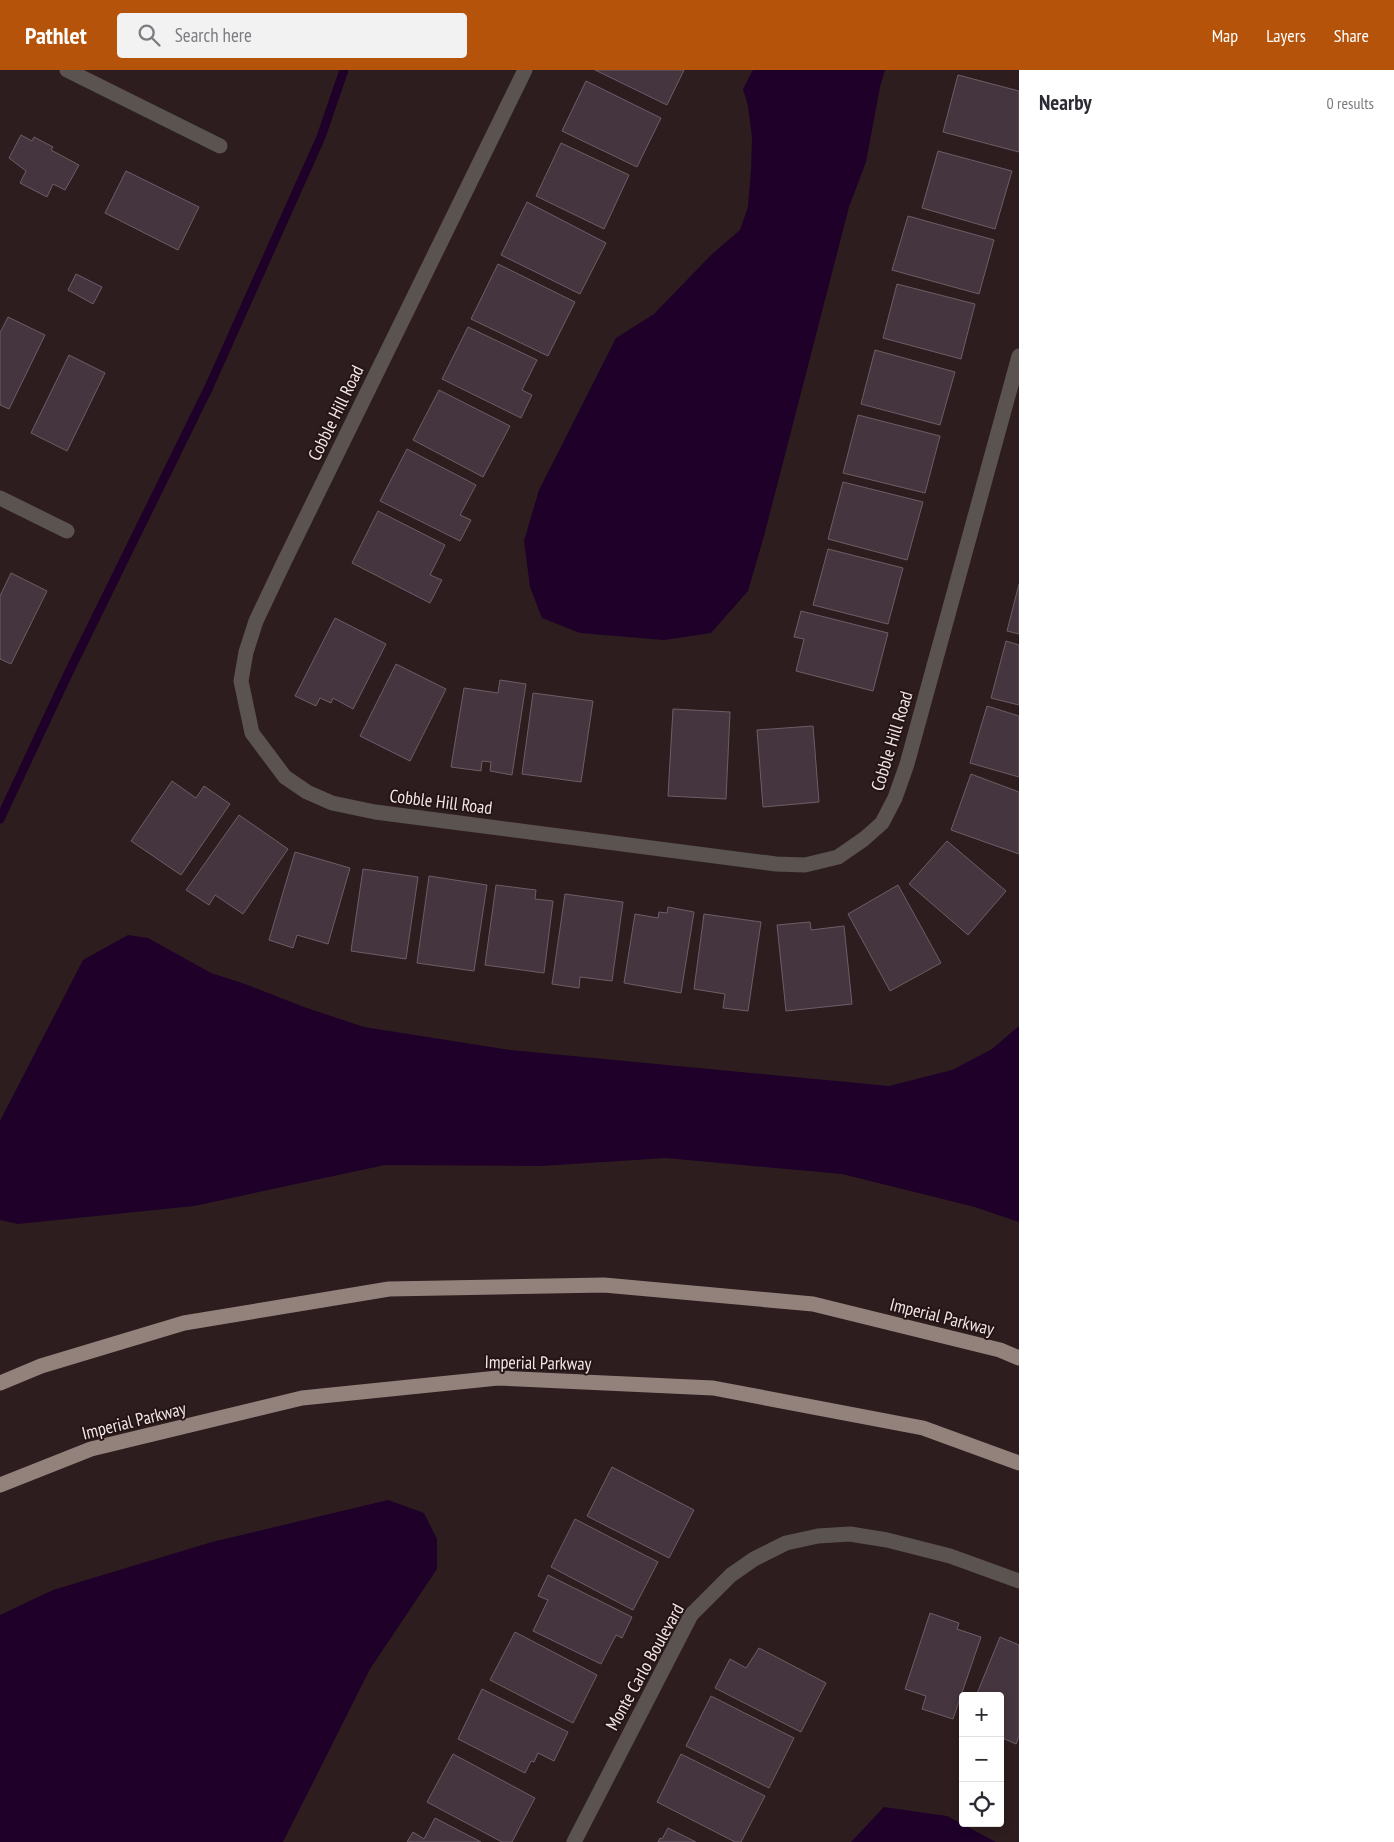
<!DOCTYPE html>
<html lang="en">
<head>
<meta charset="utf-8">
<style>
	:root { --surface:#fff; --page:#f2f2f3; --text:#2b2b33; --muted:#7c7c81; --line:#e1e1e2; --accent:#b45309 }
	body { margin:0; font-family:"PT Sans Narrow",sans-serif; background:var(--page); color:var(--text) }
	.controls { position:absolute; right:15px; bottom:15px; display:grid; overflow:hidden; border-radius:5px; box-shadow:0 2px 8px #0003 }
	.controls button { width:45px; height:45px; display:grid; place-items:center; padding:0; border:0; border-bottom:1px solid var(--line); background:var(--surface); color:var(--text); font:25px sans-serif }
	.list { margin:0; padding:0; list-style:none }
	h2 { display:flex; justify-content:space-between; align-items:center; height:65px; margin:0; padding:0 20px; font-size:21px }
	h2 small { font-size:16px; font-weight:400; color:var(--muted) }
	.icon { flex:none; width:28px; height:28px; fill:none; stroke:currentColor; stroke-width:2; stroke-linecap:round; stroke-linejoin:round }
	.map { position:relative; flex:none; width:1019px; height:1772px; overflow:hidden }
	header { display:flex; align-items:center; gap:30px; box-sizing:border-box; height:70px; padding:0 25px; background:var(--accent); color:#fff }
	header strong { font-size:24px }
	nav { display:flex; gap:28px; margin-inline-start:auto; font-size:18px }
	.search { width:350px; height:45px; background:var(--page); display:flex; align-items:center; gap:12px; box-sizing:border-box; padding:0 18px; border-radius:5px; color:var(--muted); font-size:19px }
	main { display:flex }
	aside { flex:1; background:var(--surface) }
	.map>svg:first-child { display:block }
	.water { fill:#1e0029 }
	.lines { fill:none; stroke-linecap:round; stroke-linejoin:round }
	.stream { stroke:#1e0029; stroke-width:9 }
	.building { fill:#45353e; stroke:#6e5d66 }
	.minor { stroke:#5b5350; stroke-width:15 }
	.major { stroke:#93827c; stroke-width:15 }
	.labels { text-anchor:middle; stroke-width:4; stroke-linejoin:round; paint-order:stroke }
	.street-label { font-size:18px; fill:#f1e5e6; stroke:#241416 }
</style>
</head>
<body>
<header>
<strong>Pathlet</strong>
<div class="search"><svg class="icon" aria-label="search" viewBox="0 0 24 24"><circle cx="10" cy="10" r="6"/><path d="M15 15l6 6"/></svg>Search here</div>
<nav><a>Map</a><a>Layers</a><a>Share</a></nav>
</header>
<main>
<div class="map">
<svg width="1019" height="1772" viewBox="0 0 1019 1772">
	<rect width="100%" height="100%" fill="#2e1d1f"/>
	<path class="water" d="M753,0H885L880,17L866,92L849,137L764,466L748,521L711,563L664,570L580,563L542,548L530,517L524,471L539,420L616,268L654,244L711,185L740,160L748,137L751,100L752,67L748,36L743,19Z
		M128,865L148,868L211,903L245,914L304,937L364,957L510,980L889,1016L952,1000L992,979L1019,956V1152L975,1137L842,1104L666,1088L541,1096L385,1095L194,1136L18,1154L0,1150V1051L83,890Z
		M388,1430L424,1443L437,1469V1499L370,1599L283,1772H0V1545L53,1520L212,1472Z
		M884,1737L947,1746L996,1772H851Z"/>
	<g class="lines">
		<path class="stream" d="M0,749L67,606L209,317L321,67L344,0"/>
	</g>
	<path class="building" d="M595,0H684L667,35Z
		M958,5L1019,21V82L943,62Z
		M586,11L661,48L637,97L562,61Z
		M21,65L32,71L34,67L53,77L51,80L79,95L65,120L53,114L47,127L20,113L26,101L9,88Z
		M561,73L629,105L604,159L536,126Z
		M938,81L1012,101L995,159L922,138Z
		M126,101L199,137L178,180L105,143Z
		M527,132L606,173L580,224L501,185Z
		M908,146L994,170L979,224L892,200Z
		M498,194L575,232L548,286L471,249Z
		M76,204L102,217L93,234L68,220Z
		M897,214L975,234L961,289L883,268Z
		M8,247L45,265L9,339L0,335V263Z
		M468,257L537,290L522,320L532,325L521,348L442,309Z
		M875,280L955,302L940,355L861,334Z
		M69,285L105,303L67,381L31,363Z
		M439,320L510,356L483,407L413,370Z
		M858,345L940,366L925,423L843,403Z
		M407,379L476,415L460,445L471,450L460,471L380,431Z
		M843,412L923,432L907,490L828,469Z
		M378,441L445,475L430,505L442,510L430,533L352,493Z
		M828,479L903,498L888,554L813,535Z
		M11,503L47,521L11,594L0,589V526Z
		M1019,514V564L1007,561Z
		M801,541L888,563L873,621L796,601L804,569L794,567Z
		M335,548L386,574L353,639L333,628L331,633L320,628L316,636L295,626Z
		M1006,571L1019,575V635L991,628Z
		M396,594L446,619L410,691L360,666Z
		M500,610L526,614L512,705L490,701L491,692L482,691L481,701L451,697L464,618L498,623Z
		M533,623L593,631L581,712L522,704Z
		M987,636L1019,646V707L970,693Z
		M673,639L730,642L726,729L668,726Z
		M813,656L819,732L763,737L757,660Z
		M971,704L1019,722V784L951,760Z
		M172,711L196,728L204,716L230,734L181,805L131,771Z
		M239,745L288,779L243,844L215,825L209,835L186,820Z
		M947,771L1006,821L968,865L909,814Z
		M295,782L350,798L328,874L297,865L293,878L269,870Z
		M363,799L418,807L406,889L351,881Z
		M429,806L487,815L474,901L417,893Z
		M496,815L536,820L535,829L553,831L544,903L485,895Z
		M898,815L941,893L890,921L848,844Z
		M565,824L623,832L612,911L580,907L579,918L552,914Z
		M668,837L694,842L681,923L624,913L635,844L658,848L659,842L667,843Z
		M704,844L761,852L748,941L723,938L725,924L694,919Z
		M810,852L811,860L844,856L852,934L786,941L777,855Z
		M612,1397L694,1440L669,1488L587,1446Z
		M575,1449L658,1492L633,1540L551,1497Z
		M548,1505L632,1547L622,1568L616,1565L601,1594L533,1561L548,1530L538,1526Z
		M930,1543L959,1553L957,1559L981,1567L953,1649L922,1639L926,1626L905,1619Z
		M515,1562L597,1605L573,1653L490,1610Z
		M1000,1567L1019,1575V1666L1016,1674L1000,1667V1626H976Z
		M759,1578L826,1613L801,1662L715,1618L730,1589L746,1598Z
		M482,1619L568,1662L554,1691L538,1683L534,1692L531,1691L525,1703L458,1669Z
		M711,1626L794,1668L769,1718L686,1676Z
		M453,1684L535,1728L512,1772H502L427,1732Z
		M681,1684L765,1726L741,1772H735L657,1732Z
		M435,1748L481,1772H407L413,1762L424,1769Z
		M668,1758L696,1772H658L660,1768L662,1769Z"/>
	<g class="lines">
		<path class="minor" d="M67,0L220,76
			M525,0L284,492L256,551L246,582L241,611L252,663L285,707L307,722L332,733L375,742L776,794L805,795L838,787L864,769L882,753L895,728L907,694L1019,286
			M0,428L67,461
			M574,1772L691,1545L731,1505L754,1489L786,1473L818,1466L850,1464L887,1470L950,1486L1019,1511"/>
		<path class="major" d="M0,1313L41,1296L184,1253L389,1219L604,1215L813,1234L1000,1280L1019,1288
			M0,1415L91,1379L302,1328L498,1308L713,1318L923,1358L1019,1393"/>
	</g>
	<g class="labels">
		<g class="street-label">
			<text transform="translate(336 343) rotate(-64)" y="6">Cobble Hill Road</text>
			<text transform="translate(892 671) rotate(-73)" y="6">Cobble Hill Road</text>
			<text transform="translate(441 732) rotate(7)" y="6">Cobble Hill Road</text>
			<text transform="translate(942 1247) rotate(14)" y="6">Imperial Parkway</text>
			<text transform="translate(538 1293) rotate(1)" y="6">Imperial Parkway</text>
			<text transform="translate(134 1351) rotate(-14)" y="6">Imperial Parkway</text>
			<text transform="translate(645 1597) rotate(-61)" y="6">Monte Carlo Boulevard</text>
		</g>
	</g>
</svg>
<div class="controls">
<button>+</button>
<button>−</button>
<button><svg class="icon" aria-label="locate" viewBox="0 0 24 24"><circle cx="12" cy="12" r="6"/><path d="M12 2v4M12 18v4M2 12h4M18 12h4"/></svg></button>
</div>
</div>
<aside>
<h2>Nearby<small>0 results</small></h2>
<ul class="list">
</ul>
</aside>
</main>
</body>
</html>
